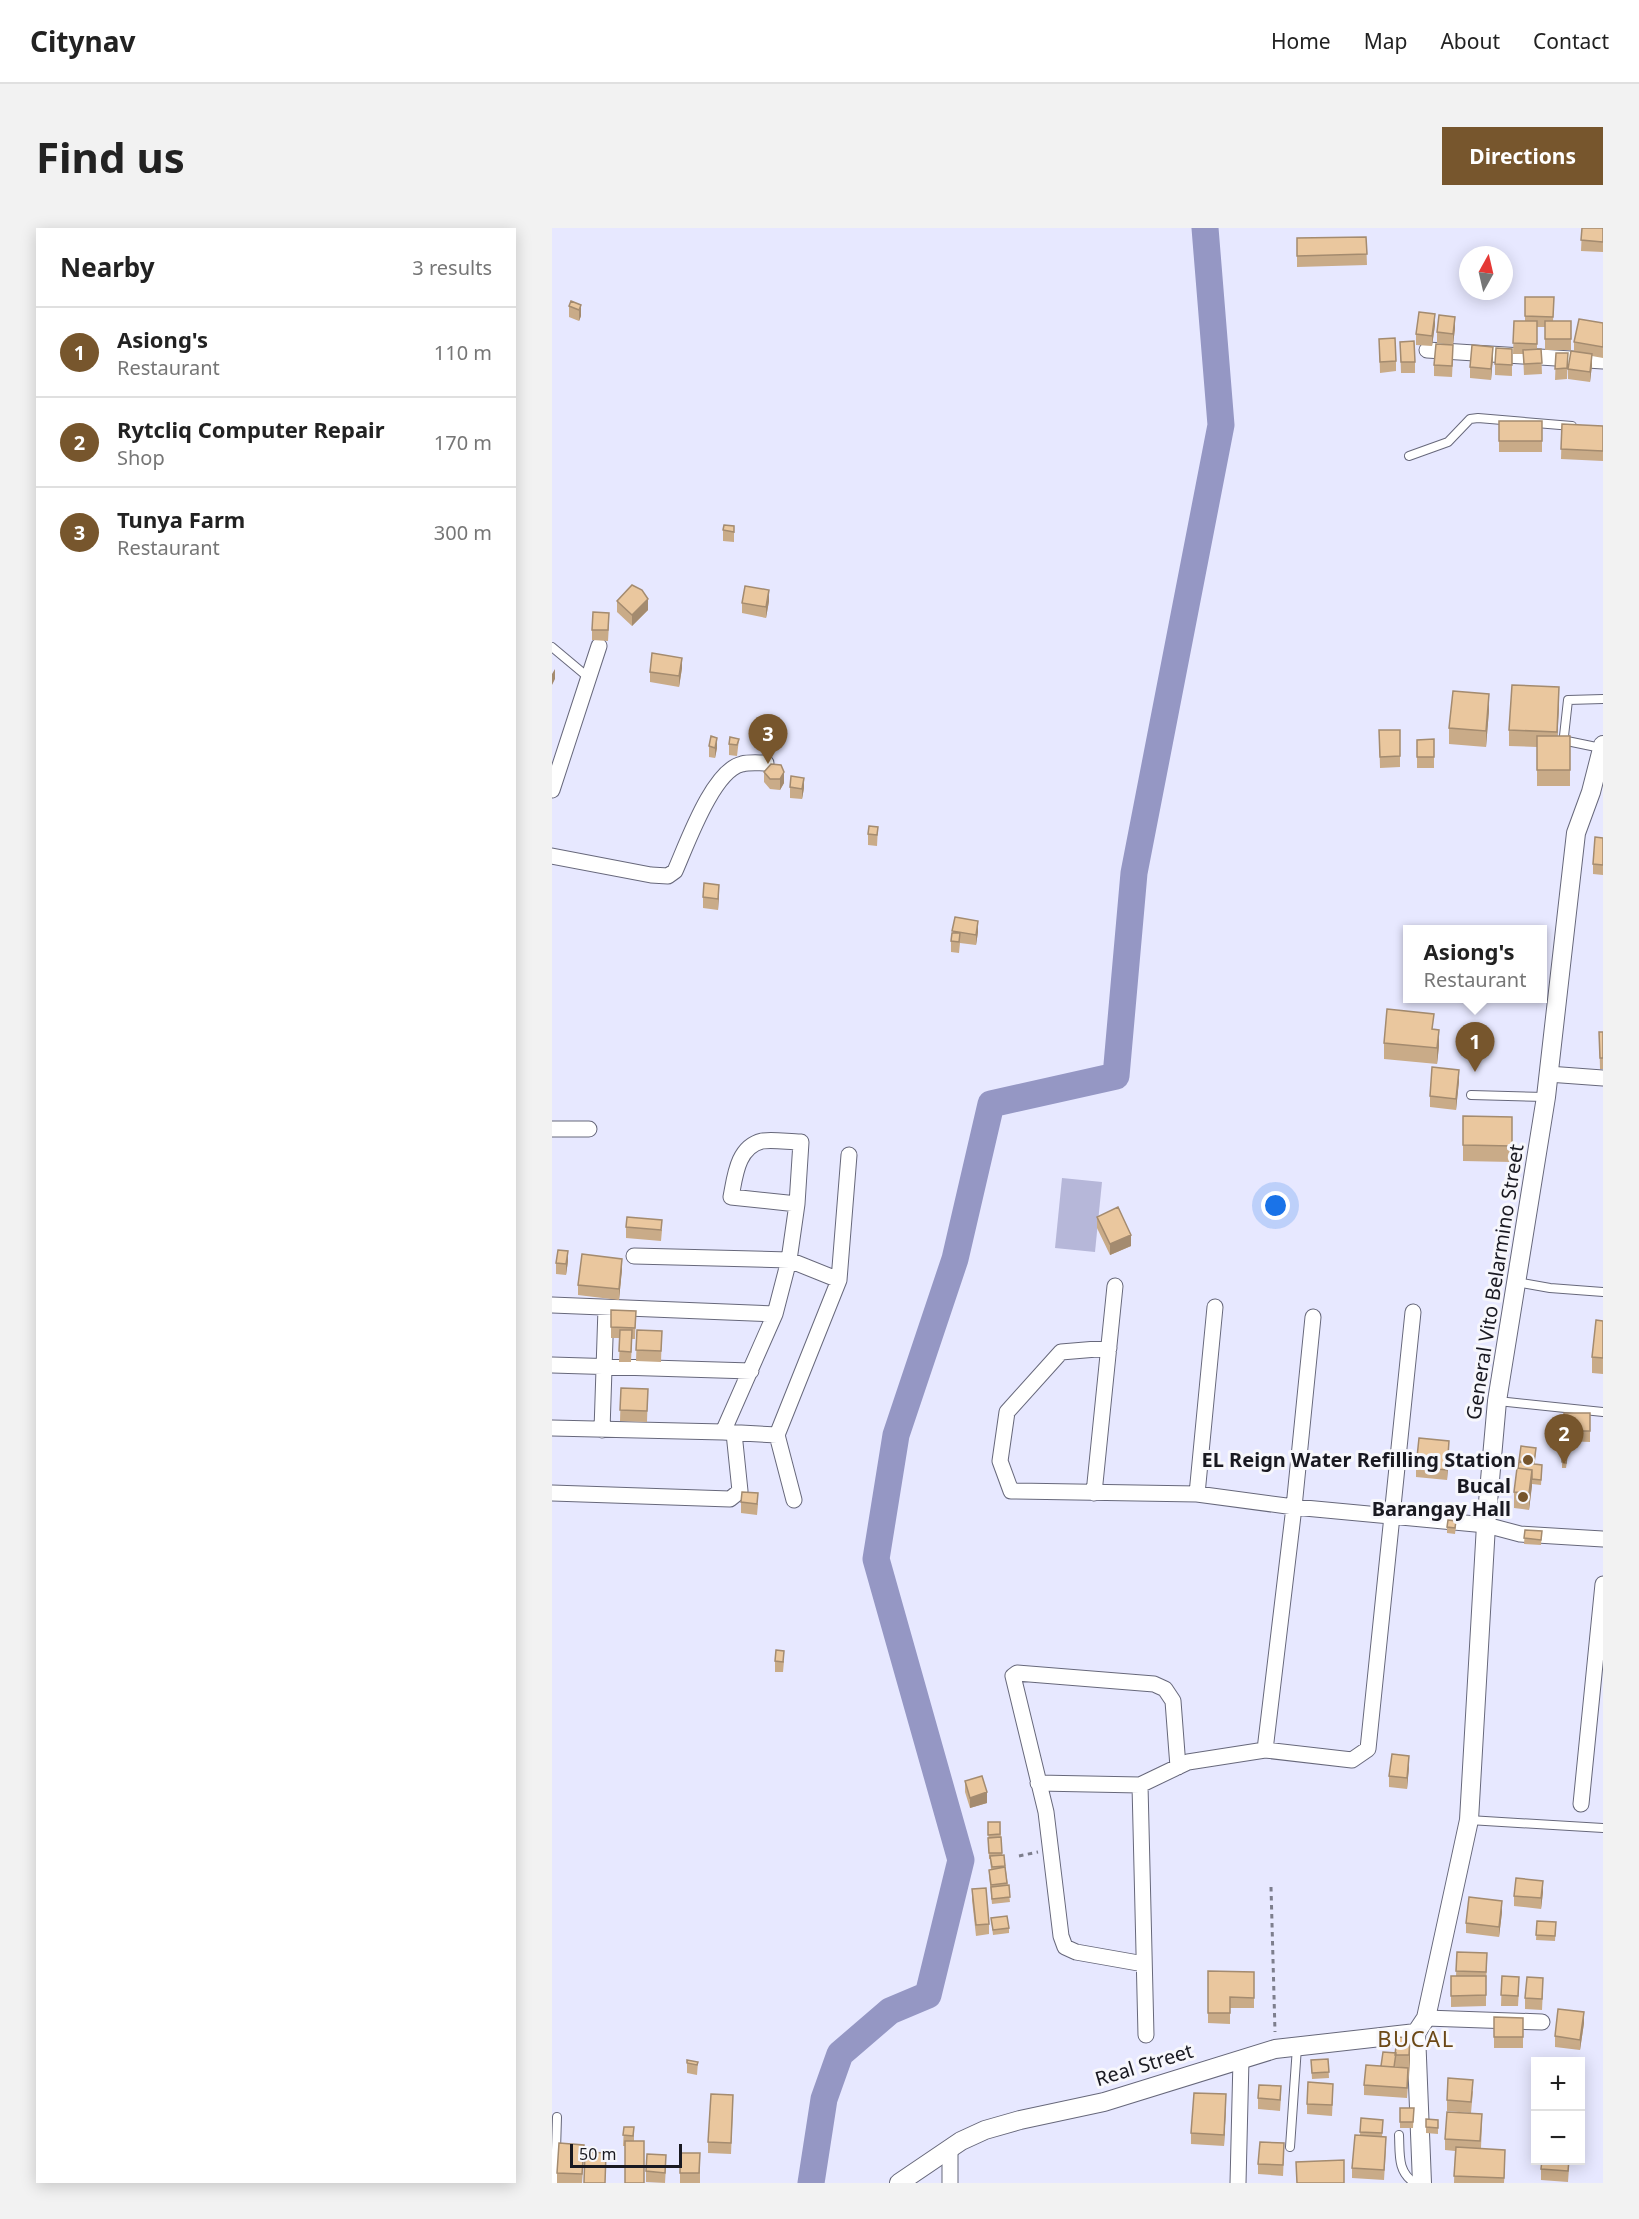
<!DOCTYPE html>
<html lang="en">
<head>
<meta charset="utf-8">
<style>
	:root { --surface:#fff; --page:#f2f2f2; --text:#222; --muted:#767676; --line:#e0e0e0; --accent:#77562d }
	body { margin:0; font-family:"Noto Sans",sans-serif; background:var(--page); color:var(--text) }
	.controls { position:absolute; right:18px; bottom:18px; display:grid; overflow:hidden; border-radius:0px; box-shadow:0 3px 15px #0003 }
	.controls button { width:54px; height:54px; display:grid; place-items:center; padding:0; border:0; border-bottom:2px solid var(--line); background:var(--surface); color:var(--text); font:30px sans-serif }
	.compass { position:absolute; left:907px; top:18px; width:54px; height:54px; border-radius:50%; background:var(--surface); box-shadow:0 3px 15px #0003; rotate:8deg }
	.scale { position:absolute; left:18px; bottom:15px; width:112px; box-sizing:border-box; padding-left:6px; border:3px solid #191921; border-top:0; font-size:16px; line-height:21px; white-space:nowrap; color:#191921; -webkit-text-stroke:4px #f7f7fc; paint-order:stroke }
	.you { position:absolute; left:724px; top:978px; width:21px; height:21px; margin:-15px; border:4px solid #fff; border-radius:50%; background:#1a73e8; box-shadow:0 0 0 9px #1a73e833 }
	.badge { display:grid; place-items:center; width:39px; height:39px; border-radius:50%; background:var(--accent); color:#fff; font-size:20px; font-weight:700 }
	.pin { position:absolute; translate:-50% -50px; filter:drop-shadow(0 2px 3px #0008) }
	.pin::after { content:''; position:absolute; top:32px; width:21px; height:18px; background:inherit; clip-path:polygon(0 0,100% 0,50% 100%) }
	.popup { position:absolute; left:851px; top:697px; width:144px; height:78px; box-sizing:border-box; display:grid; place-content:center; border-radius:0px; background:var(--surface); filter:drop-shadow(0 2px 4px #0005); font-size:20px; white-space:nowrap; color:var(--muted) }
	.popup b { font-size:22px; color:var(--text) }
	.popup::after { content:''; position:absolute; left:50%; top:100%; margin-left:-12px; border:12px solid transparent; border-top-color:var(--surface) }
	.list { margin:0; padding:0; list-style:none }
	h2 { display:flex; justify-content:space-between; align-items:center; height:78px; margin:0; padding:0 24px; font-size:26px }
	h2 small { font-size:20px; font-weight:400; color:var(--muted) }
	.list li { display:grid; grid-template-columns:39px 1fr auto; gap:18px; align-items:center; box-sizing:border-box; height:90px; padding:0 24px; border-top:2px solid var(--line) }
	.list b { display:block; font-size:22px; white-space:nowrap }
	.list p { margin:0; font-size:20px; white-space:nowrap; color:var(--muted) }
	.list em { font-size:20px; font-style:normal; color:var(--muted) }
	.map { position:relative; flex:none; width:1051px; height:1955px; overflow:hidden; border-radius:0px }
	header { display:flex; align-items:center; gap:36px; box-sizing:border-box; height:84px; padding:0 30px; background:var(--surface); border-bottom:2px solid var(--line) }
	header strong { font-size:28px }
	nav { display:flex; gap:33px; margin-inline-start:auto; font-size:21px }
	.intro { display:flex; align-items:center; justify-content:space-between; box-sizing:border-box; height:144px; padding:0 36px }
	h1 { margin:0; font-size:42px }
	.button { padding:15px 27px; border-radius:0px; background:var(--accent); color:#fff; font-size:21px; font-weight:700 }
	main { display:flex; gap:36px; padding:0 36px }
	aside { flex:1; background:var(--surface); border-radius:0px; box-shadow:0 3px 15px #0003 }
	.map>svg:first-child { display:block }
	.green { fill:#b6b7d9 }
	.lines { fill:none; stroke-linecap:round; stroke-linejoin:round }
	.river { stroke:#9597c4; stroke-width:27 }
	.service-casing { stroke:#67687b; stroke-width:10 }
	.minor-casing { stroke:#67687b; stroke-width:17 }
	.tertiary-casing { stroke:#67687b; stroke-width:20 }
	.path { stroke:#7d7e8d; stroke-width:3; stroke-dasharray:4.5 4.5; stroke-linecap:butt }
	.service { stroke:#fff; stroke-width:8 }
	.minor { stroke:#fff; stroke-width:15 }
	.tertiary { stroke:#fff; stroke-width:18 }
	.wall { fill:#c9ab88 }
	.shaded-wall { fill:#a48b6f }
	.building { fill:#eac79e; stroke:#a48b6f; stroke-width:1.5 }
	.poi-dot { fill:#77562d; stroke:#f7f7fc; stroke-width:2 }
	.labels { text-anchor:middle; stroke-width:6; stroke-linejoin:round; paint-order:stroke }
	.street-label { font-size:20px; fill:#191921; stroke:#f7f7fc }
	.poi-label { font-size:20px; font-weight:bold; fill:#191921; stroke:#f7f7fc; text-anchor:end }
	.quarter-label { font-size:22px; letter-spacing:1.5px; fill:#6b4816; stroke:#f7f7fc }
</style>
</head>
<body>
<header>
<strong>Citynav</strong>
<nav><a>Home</a><a>Map</a><a>About</a><a>Contact</a></nav>
</header>
<div class="intro"><h1>Find us</h1><a class="button">Directions</a></div>
<main>
<aside>
<h2>Nearby<small>3 results</small></h2>
<ul class="list">
<li><span class="badge">1</span><div><b>Asiong's</b><p>Restaurant</p></div><em>110 m</em></li>
<li><span class="badge">2</span><div><b>Rytcliq Computer Repair</b><p>Shop</p></div><em>170 m</em></li>
<li><span class="badge">3</span><div><b>Tunya Farm</b><p>Restaurant</p></div><em>300 m</em></li>
</ul>
</aside>
<div class="map">
<svg width="1051" height="1955" viewBox="0 0 1051 1955">
	<rect width="100%" height="100%" fill="#e7e8ff"/>
	<path class="green" d="M510,950L550,954L543,1024L503,1020Z"/>
	<g class="lines">
		<path class="river" d="M259,1955L272,1871L288,1826L338,1783L376,1767L409,1632L324,1331L344,1207L403,1031L439,876L564,848L582,645L669,197L653,0"/>
		<g class="service-casing">
			<path id="service" d="M857,228L896,214L918,191L926,190L1020,198
				M0,419L37,450
				M1049,520L1015,513L1012,508L1016,472L1051,471
				M919,867L993,869
				M964,1054L998,1060L1051,1064
				M946,1173L1051,1184
				M917,1592L1051,1600
				M847,1907C848,1926 845,1944 863,1955
				M738,1919L745,1819
				M3,1955L5,1889"/>
		</g>
		<g class="minor-casing">
			<path id="minor" d="M875,122L1051,133
				M0,562L47,418
				M0,628L99,647L116,648L123,643C135,616 161,542 190,536C197,534 206,535 214,535
				M996,846L1051,850
				M0,901H37
				M82,1028L237,1032L287,1052
				M0,1077L223,1086L171,1204
				M223,1086L237,1032L245,976L249,914C237,914 221,911 210,913C185,919 183,949 179,969L245,976
				M557,1120L509,1124L455,1184L448,1233L459,1263L645,1266L742,1279L934,1297L968,1306L1051,1311
				M0,1137L199,1143
				M0,1200L171,1204L225,1207
				M50,1202L54,1080
				M0,1265L178,1271L188,1263L182,1205
				M542,1265L563,1058
				M645,1266L663,1079
				M242,1272L225,1207L287,1052L297,927
				M713,1522L742,1279L761,1089
				M486,1555L588,1557L636,1534L713,1522L800,1532L816,1521L861,1084
				M588,1557L594,1807
				M1029,1576L1051,1356
				M592,1736L524,1724L513,1719L509,1708L494,1584L461,1448L465,1445L602,1456L613,1461L621,1473L626,1539
				M874,1790L990,1794
				M398,1955V1921
				M686,1955L689,1831"/>
		</g>
		<g class="tertiary-casing">
			<path id="tertiary" d="M347,1955L409,1913L433,1902L468,1892L552,1874L723,1821L864,1805
				M870,1955L864,1805L874,1790L917,1592L934,1297L945,1173L994,869L1024,605L1039,564L1051,517"/>
		</g>
		<path class="path" d="M467,1628L486,1624
			M719,1659L723,1804"/>
		<use href="#service" class="service"/>
		<use href="#minor" class="minor"/>
		<use href="#tertiary" class="tertiary"/>
	</g>
	<path class="wall" d="M1030,0H1051V24L1029,23Z
		M814,9L815,37L745,39V10Z
		M973,69H1002L1001,93H1019V122H993V99H985V121H989L990,146L972,147L971,126H961L962,93H973Z
		M29,77V88L27,93L17,89V78Z
		M1051,95V130L1040,128V137L1038,154L1016,151V141L1022,124V114Z
		M883,97L880,118L864,117V106Z
		M903,100L901,117L885,115V104Z
		M827,111L844,133V143L828,145Z
		M848,114L863,134V145H849Z
		M1004,125H1016L1015,151L1003,152Z
		M901,128L900,149L882,148V137Z
		M941,129L939,152L918,150V139Z
		M960,132V148L943,147V136Z
		M947,193H990V224H947Z
		M1010,196L1051,198V233L1009,231Z
		M182,298V314L171,313V302Z
		M65,373L96,382L80,398L65,384Z
		M217,373L214,390L190,385V375Z
		M57,396L56,413L40,412V402Z
		M130,440L127,459L98,454V444Z
		M1007,475L1005,508H1018V558H985V519L957,518V502Z
		M937,482L934,519L897,516V500Z
		M827,502H848V539L828,540Z
		M187,511L185,528L177,527V516Z
		M882,511V540H865V512Z
		M157,518L165,520L163,530L157,529Z
		M229,537L232,555L228,562L218,561L212,554V544Z
		M238,559L252,560L250,571L238,570Z
		M326,599L325,618L316,617V606Z
		M1051,610V647L1041,646V636Z
		M167,667L166,682L151,680V669Z
		M403,689L426,704L424,717L408,715L407,725L399,724V713Z
		M882,801L887,818L885,836L832,831V815Z
		M1047,804H1051V841H1048Z
		M907,853L904,882L878,879V868Z
		M911,888L960,889V934L911,933Z
		M545,989L579,1018L558,1027L545,1000Z
		M74,999L110,1002L109,1013L74,1010Z
		M16,1033L14,1047L4,1046V1035Z
		M70,1041L67,1072L26,1067V1057Z
		M59,1082L84,1083L83,1111H80L79,1134H67L68,1110H59Z
		M1051,1093V1146L1040,1145V1129Z
		M85,1102L110,1103L109,1134L84,1133Z
		M69,1160L96,1161L95,1194L68,1193Z
		M1012,1185H1038V1214L1012,1213Z
		M969,1218L984,1225L982,1236L990,1243L989,1257L980,1256L977,1282L962,1280V1264Z
		M897,1224L895,1252L864,1249V1239Z
		M1015,1233L1014,1240H1010V1234Z
		M189,1274L206,1276L205,1287L189,1285Z
		M904,1298L903,1306L895,1305V1299Z
		M973,1302L990,1303L989,1317L972,1316Z
		M223,1433H232L231,1444H223Z
		M857,1539L855,1561L837,1559V1548Z
		M413,1553L435,1575L418,1580L413,1564Z
		M436,1594H448L450,1627H452L458,1674L440,1676L437,1647V1642L439,1641L438,1631H437Z
		M420,1661L437,1696V1706L424,1708L420,1672Z
		M991,1664L989,1681L962,1678V1668Z
		M950,1684L947,1709L914,1705V1695Z
		M439,1690L457,1700V1705L441,1707Z
		M985,1693L1004,1694L1003,1713L984,1712Z
		M905,1724L935,1736L934,1755V1778L899,1779V1748H904Z
		M656,1743L702,1744V1780H678V1796L656,1795Z
		M950,1748L967,1760L966,1778H949Z
		M991,1761L990,1782L973,1781V1770Z
		M942,1789L971,1790V1820H942Z
		M1032,1795L1028,1822L1003,1819V1808Z
		M858,1810V1831L855,1870L812,1867V1857L829,1838Z
		M776,1831L777,1850L760,1851L759,1832Z
		M135,1832L146,1834L145,1847L135,1845Z
		M921,1863L919,1885L895,1883V1872Z
		M781,1866L780,1888L755,1886V1876Z
		M729,1869L728,1883L706,1881V1870Z
		M674,1877L672,1918L639,1916V1905Z
		M181,1878L179,1926L156,1925V1914Z
		M848,1880H862L861,1900H848Z
		M809,1890L831,1892L830,1909L834,1920L832,1952L800,1950V1940L808,1907Z
		M874,1891L886,1892V1906L874,1905Z
		M930,1897L929,1920L953,1938L952,1955H902L903,1923L893,1922V1911Z
		M72,1899H82V1913L73,1918H71Z
		M128,1925H148V1955H128Z
		M732,1926L731,1948L706,1946V1936Z
		M32,1928L30,1955H5V1945Z
		M114,1938L113,1955L94,1954V1943Z
		M1017,1940L1016,1954L989,1952V1941Z"/>
	<path class="shaded-wall" d="M29,77V88L27,93V82Z
		M883,86V97L880,118V108Z
		M903,89V100L901,117V106Z
		M941,119V129L939,152V141Z
		M1040,126V137L1038,154V144Z
		M217,362V373L214,390V379Z
		M96,371V382L80,398V387Z
		M130,430V440L127,459V448Z
		M3,441V451L0,457V446Z
		M1007,459V475L1005,520V504Z
		M937,466V482L934,519V503Z
		M165,510V520L163,530V520Z
		M232,544V555L228,562V551Z
		M252,550V560L250,571V561Z
		M167,657V667L166,682V671Z
		M426,693V704L424,717V707Z
		M887,802V818L885,836V820Z
		M907,842V853L904,882V871Z
		M579,1007V1018L558,1027V1016Z
		M16,1023V1033L14,1047V1036Z
		M70,1031V1041L67,1072V1061Z
		M897,1213V1224L895,1252V1242Z
		M980,1242V1258L977,1282V1265Z
		M857,1528V1539L855,1561V1550Z
		M435,1564V1575L418,1580V1570Z
		M991,1653V1664L989,1681V1670Z
		M950,1673V1684L947,1709V1699Z
		M1032,1784V1795L1028,1822V1812Z
		M858,1810V1831L857,1849V1827Z
		M674,1866V1877L672,1918V1907Z"/>
	<path class="building" d="M1030,0H1051V14L1029,12Z
		M814,9L815,26L745,28V10Z
		M973,69H1002L1001,89L973,88Z
		M19,73L29,77L27,82L17,78Z
		M867,84L883,86L880,108L864,106Z
		M887,87L903,89L901,106L885,104Z
		M1027,91L1051,95V119L1022,114Z
		M962,93H985V116L961,115Z
		M993,93H1019V111H993Z
		M843,110L844,133L828,134L827,111Z
		M862,113L863,134H849L848,114Z
		M884,116L901,117L900,138L882,137Z
		M920,117L941,119L939,141L918,139Z
		M944,120L960,121V137L943,136Z
		M989,121L990,135L972,136L971,122Z
		M1019,123L1040,126L1038,144L1016,141Z
		M1004,125H1016L1015,140L1003,141Z
		M947,193H990V213H947Z
		M1010,196L1051,198V223L1009,221Z
		M172,297L182,298V304L171,302Z
		M80,357L90,362L96,371L80,387L65,373Z
		M193,358L217,362L214,379L190,375Z
		M41,384L57,385L56,402H40Z
		M100,425L130,430L127,448L98,444Z
		M960,457L1007,459L1005,504L957,502Z
		M901,463L937,466L934,503L897,500Z
		M827,502H848V528L828,529Z
		M159,508L165,510L163,520L157,518Z
		M985,508H1018V542H985Z
		M178,509L187,511L185,517L177,516Z
		M882,511V529H865V512Z
		M219,536L229,537L232,544L228,551H218L212,544Z
		M239,548L252,550L250,561L238,559Z
		M317,598L326,599L325,607L316,606Z
		M1043,609L1051,610V637L1041,636Z
		M152,655L167,657L166,671L151,669Z
		M403,689L426,693L424,707L400,703Z
		M400,705H408L407,714L399,713Z
		M835,781L882,786L880,801L887,802L885,820L832,815Z
		M1047,804H1051V830H1048Z
		M880,839L907,842L904,871L878,868Z
		M911,888L960,889V918L911,917Z
		M566,979L579,1007L558,1016L545,989Z
		M75,989L110,992L109,1002L74,999Z
		M6,1022L16,1023L14,1036L4,1035Z
		M30,1026L70,1031L67,1061L26,1057Z
		M59,1082L84,1083L83,1100L59,1099Z
		M1044,1092L1051,1093V1130L1040,1129Z
		M68,1102H80L79,1124L67,1123Z
		M85,1102L110,1103L109,1123L84,1122Z
		M69,1160L96,1161L95,1183L68,1182Z
		M1012,1185H1038V1203H1012Z
		M867,1210L897,1213L895,1242L864,1239Z
		M969,1218L984,1220L982,1235L967,1233Z
		M1010,1227L1015,1228L1014,1235L1010,1234Z
		M967,1234L990,1237L989,1252L980,1251V1242L966,1240Z
		M965,1240L980,1242L977,1265L962,1264Z
		M190,1264L206,1265L205,1276L189,1274Z
		M896,1292L904,1293L903,1300L895,1299Z
		M973,1302L990,1303L989,1312L972,1310Z
		M224,1422L232,1423L231,1434L223,1433Z
		M840,1526L857,1528L855,1550L837,1548Z
		M430,1548L435,1564L418,1570L413,1553Z
		M436,1594H448V1606L436,1607Z
		M449,1609L450,1625H437L436,1610Z
		M452,1627L453,1638L440,1639L438,1628Z
		M453,1639L455,1655L439,1657L437,1642Z
		M964,1650L991,1653L989,1670L962,1668Z
		M457,1657L458,1669L440,1671L439,1659Z
		M434,1660L437,1696L424,1697L420,1661Z
		M917,1669L950,1673L947,1699L914,1695Z
		M455,1688L457,1700L441,1702L439,1690Z
		M985,1693L1004,1694L1003,1708L984,1707Z
		M905,1724L935,1725L934,1744L904,1743Z
		M656,1743L702,1744V1770L678,1769V1785H656Z
		M899,1748H934V1767L899,1768Z
		M950,1748L967,1749L966,1768L949,1767Z
		M975,1749L991,1750L990,1771L973,1770Z
		M1006,1781L1032,1784L1028,1812L1003,1808Z
		M942,1789L971,1790V1809H942Z
		M845,1809L858,1810L857,1827H843Z
		M831,1824L844,1825L842,1839L829,1838Z
		M776,1831L777,1844L760,1845L759,1832Z
		M135,1832L146,1834L145,1837L135,1835Z
		M814,1837L856,1840L855,1860L812,1857Z
		M896,1850L921,1852L919,1874L895,1872Z
		M756,1854L781,1856L780,1877L755,1876Z
		M707,1857L729,1858L728,1872L706,1870Z
		M642,1865L674,1866L672,1907L639,1905Z
		M159,1866L181,1867L179,1915L156,1914Z
		M848,1880H862L861,1894H848Z
		M895,1884L930,1886L928,1913L893,1911Z
		M809,1890L831,1892L830,1905L808,1904Z
		M874,1891L886,1892V1900L874,1899Z
		M72,1899H82L81,1908L71,1907Z
		M803,1907L834,1909L832,1942L800,1940Z
		M73,1913H92V1955H73Z
		M708,1914L732,1915L731,1937L706,1936Z
		M7,1915L32,1917L30,1946L5,1945Z
		M904,1919L953,1922L952,1950L902,1948Z
		M33,1924L54,1925L53,1955H32Z
		M128,1925H148L147,1945H128Z
		M95,1926L114,1927L113,1945L94,1943Z
		M792,1932V1955H745L744,1934Z
		M990,1932H1017L1016,1943L989,1941Z"/>
	<g class="poi-dot">
		<circle cx="976" cy="1232" r="6"/>
		<circle cx="971" cy="1269" r="6"/>
	</g>
	<g class="labels">
		<g class="street-label">
			<text transform="translate(943 1054) rotate(-81)" y="7">General Vito Belarmino Street</text>
			<text transform="translate(592 1837) rotate(-17)" y="7">Real Street</text>
		</g>
		<g class="poi-label">
			<text x="964" y="1239">EL Reign Water Refilling Station</text>
			<text x="959" y="1265">Bucal<tspan x="959" dy="23">Barangay Hall</tspan></text>
		</g>
		<g class="quarter-label">
			<text x="864" y="1819">BUCAL</text>
		</g>
	</g>
</svg>
<div class="controls">
<button>+</button>
<button>−</button>
</div>
<svg class="compass" viewBox="-18 -18 36 36"><path d="M0-13l5 13h-10z" fill="#e53935"/><path d="M0 13l5-13h-10z" fill="#767676"/></svg>
<div class="scale">50 m</div>
<div class="you"></div>
<div class="pin badge" style="left:923px;top:844px">1</div>
<div class="popup"><b>Asiong's</b>Restaurant</div>
<div class="pin badge" style="left:1012px;top:1236px">2</div>
<div class="pin badge" style="left:216px;top:536px">3</div>
</div>
</main>
</body>
</html>
